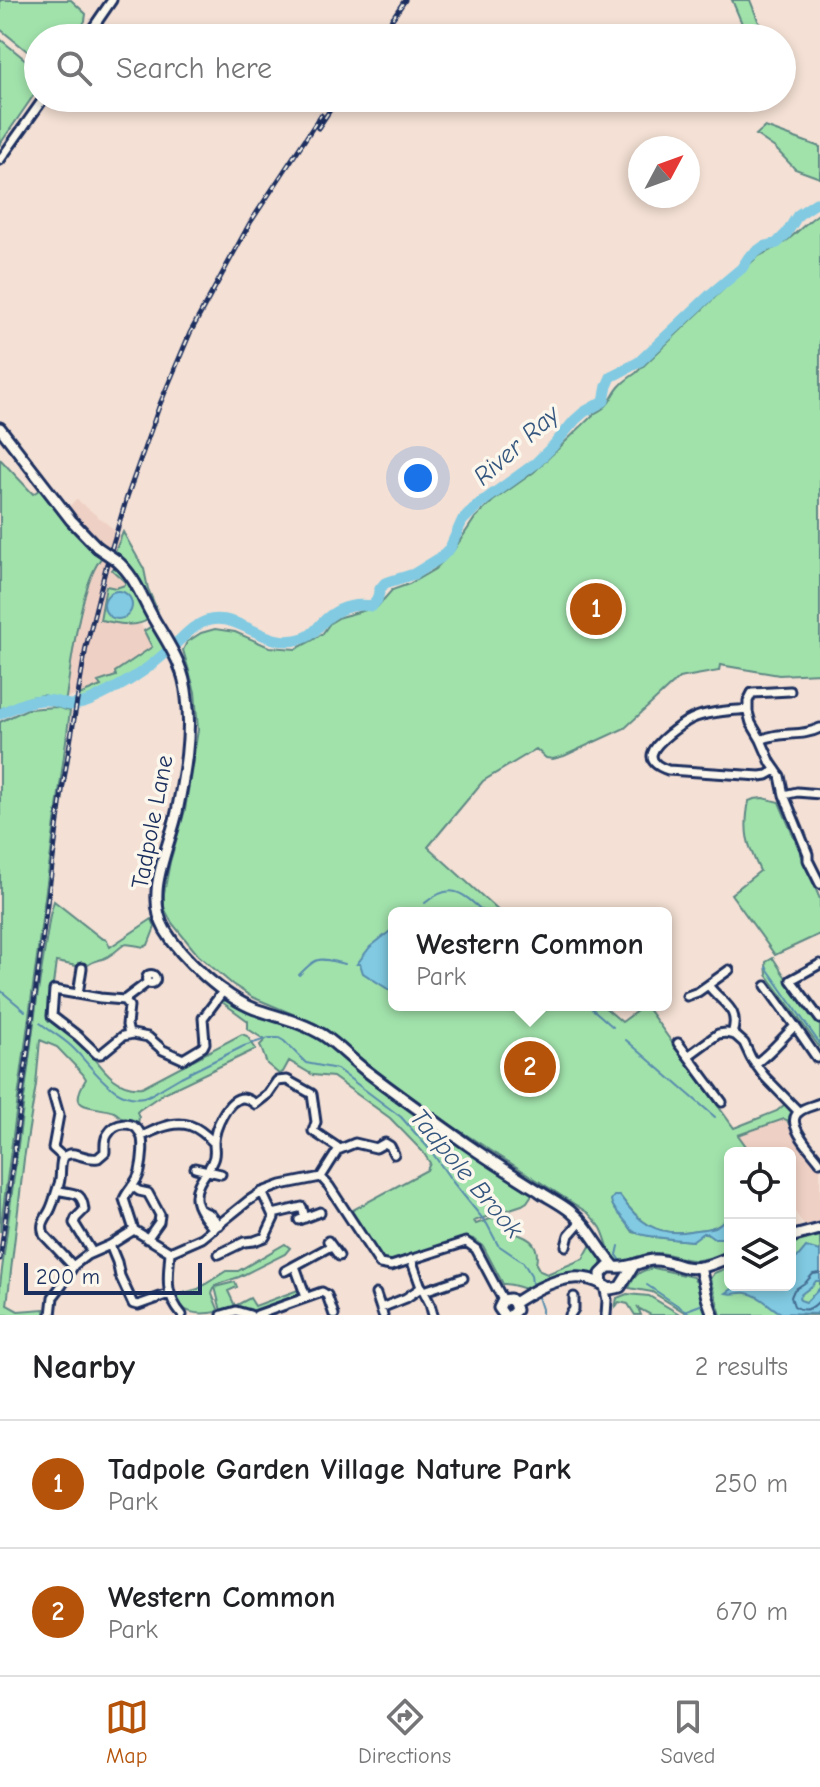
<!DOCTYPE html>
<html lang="en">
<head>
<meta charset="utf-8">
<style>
	:root { --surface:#fff; --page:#f6f6f6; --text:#202124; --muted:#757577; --line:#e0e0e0; --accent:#b45309 }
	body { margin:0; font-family:"Comic Neue",sans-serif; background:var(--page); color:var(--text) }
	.controls { position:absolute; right:24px; bottom:24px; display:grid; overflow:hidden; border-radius:12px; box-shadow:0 4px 12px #0003 }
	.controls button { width:72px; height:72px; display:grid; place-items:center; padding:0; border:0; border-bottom:2px solid var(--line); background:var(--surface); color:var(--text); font:40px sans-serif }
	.compass { position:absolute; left:628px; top:136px; width:72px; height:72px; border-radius:50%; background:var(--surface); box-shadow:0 4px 12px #0003; rotate:49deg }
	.scale { position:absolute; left:24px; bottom:20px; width:178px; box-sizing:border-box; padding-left:8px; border:4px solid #1b2f5e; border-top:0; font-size:22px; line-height:28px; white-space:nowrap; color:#1b2f5e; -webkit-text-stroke:6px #fbf7ec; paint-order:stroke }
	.you { position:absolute; left:418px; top:478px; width:28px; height:28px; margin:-20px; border:6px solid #fff; border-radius:50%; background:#1a73e8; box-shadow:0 0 0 12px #1a73e833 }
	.badge { display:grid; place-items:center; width:52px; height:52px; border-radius:50%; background:var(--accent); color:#fff; font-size:26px; font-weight:700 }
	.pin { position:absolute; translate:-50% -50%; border:4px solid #fff; box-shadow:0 2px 8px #0006 }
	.popup { position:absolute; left:388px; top:907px; width:284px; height:104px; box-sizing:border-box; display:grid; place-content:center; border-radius:12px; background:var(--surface); filter:drop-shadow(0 2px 6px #0005); font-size:26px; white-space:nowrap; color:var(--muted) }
	.popup b { font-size:30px; color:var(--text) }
	.popup::after { content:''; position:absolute; left:50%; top:100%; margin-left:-16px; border:16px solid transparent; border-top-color:var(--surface) }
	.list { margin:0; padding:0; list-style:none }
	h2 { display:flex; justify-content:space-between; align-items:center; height:104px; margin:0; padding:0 32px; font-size:34px }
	h2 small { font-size:26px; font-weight:400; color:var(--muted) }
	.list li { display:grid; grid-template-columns:52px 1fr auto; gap:24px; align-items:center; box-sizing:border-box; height:128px; padding:0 32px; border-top:2px solid var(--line) }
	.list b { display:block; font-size:30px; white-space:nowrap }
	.list p { margin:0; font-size:26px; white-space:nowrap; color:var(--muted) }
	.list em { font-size:26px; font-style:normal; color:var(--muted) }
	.icon { flex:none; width:44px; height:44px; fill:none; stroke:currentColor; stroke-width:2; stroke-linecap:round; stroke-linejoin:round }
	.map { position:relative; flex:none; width:820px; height:1315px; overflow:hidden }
	.search { position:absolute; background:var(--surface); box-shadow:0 4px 12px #0003; left:24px; right:24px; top:24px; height:88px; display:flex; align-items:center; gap:20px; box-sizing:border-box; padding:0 28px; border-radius:44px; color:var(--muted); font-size:30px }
	.sheet { height:360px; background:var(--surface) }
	nav { display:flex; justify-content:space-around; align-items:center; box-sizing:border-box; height:112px; border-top:2px solid var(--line); background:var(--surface); font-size:22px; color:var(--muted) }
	nav a { display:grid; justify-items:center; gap:4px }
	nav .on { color:var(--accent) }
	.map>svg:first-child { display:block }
	.built { fill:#efd0c4 }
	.green { fill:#a1e2ab; stroke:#5e8884; stroke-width:2 }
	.water { fill:#81cae2; stroke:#588cad; stroke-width:2 }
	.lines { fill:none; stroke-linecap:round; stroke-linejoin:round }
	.shore { stroke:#446d93; stroke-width:2 }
	.stream { stroke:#588cad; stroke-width:2 }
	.river { stroke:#81cae2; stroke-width:11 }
	.minor-casing { stroke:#1b2f5e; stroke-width:13 }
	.tertiary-casing { stroke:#1b2f5e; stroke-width:15 }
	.minor { stroke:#fbf7ec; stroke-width:7 }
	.tertiary { stroke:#fbf7ec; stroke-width:9 }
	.rail-casing { stroke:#1b2f5e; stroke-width:5 }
	.rail { stroke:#fbf7ec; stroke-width:2; stroke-dasharray:6; stroke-linecap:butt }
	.tertiary-bridge-casing { stroke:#1b2f5e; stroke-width:15; stroke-linecap:butt }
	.tertiary-bridge { stroke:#fbf7ec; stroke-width:9 }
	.labels { text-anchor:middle; stroke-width:7; stroke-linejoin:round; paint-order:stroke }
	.street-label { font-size:24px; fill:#1b2f5e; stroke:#fbf7ec }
	.water-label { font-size:26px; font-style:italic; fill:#34567f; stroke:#fbf7ec }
</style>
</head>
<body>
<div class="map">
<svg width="820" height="1315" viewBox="0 0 820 1315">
	<rect width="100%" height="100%" fill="#f4e0d4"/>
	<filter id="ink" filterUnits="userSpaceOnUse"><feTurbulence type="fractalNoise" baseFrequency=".0125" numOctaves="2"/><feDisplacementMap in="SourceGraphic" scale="16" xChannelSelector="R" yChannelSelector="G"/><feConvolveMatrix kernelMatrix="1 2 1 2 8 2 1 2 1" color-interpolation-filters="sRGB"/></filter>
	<g filter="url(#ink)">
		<path class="built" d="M76,499L111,527L120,538L110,568L125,582V585L116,588L130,625L137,624L141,625L152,646L117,676L99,682L101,686L85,694L66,698L75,641L88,585L97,561L68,511V508Z
			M784,1119L787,1120L795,1137L820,1169V1221L805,1226L790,1205V1153H751L738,1135Z"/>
		<path class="green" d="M0,0H71L86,14L85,21L74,38H38V60L0,29Z
			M732,0H750L765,38H748Z
			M0,39L38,70V89L0,144Z
			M765,127L820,147V178L795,169L775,148L756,135Z
			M820,213V677L819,673L779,675L720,665L719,671L679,678L625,728L564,756L553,759L546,758L536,749L483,781L428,847L501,913H394V1005H602L622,1022L645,1005L734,1128L777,1111L785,1104L791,1110L790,1126L787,1120L784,1119L738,1135L751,1153H730V1215C713,1231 711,1228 690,1231C657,1237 639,1222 620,1196L628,1223L633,1232L655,1237L692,1241L702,1232L722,1238L730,1233V1254L714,1260L712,1257C685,1266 680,1253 656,1253C644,1253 631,1259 619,1263C607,1254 608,1241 601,1228C598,1223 592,1218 588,1213L448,1123L389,1080L317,1024L252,997L232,984L198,955L172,923L164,908V893L170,862L185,810L198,730L195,692L183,650L187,642L201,633L215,629L235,632L269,647L296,649L313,640L323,633L330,623L340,617L377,607L392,590L409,584L435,569L453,551L475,518L493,501L534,472L595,413C612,405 609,399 619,387C624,381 630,377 636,373L756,258C765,252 776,249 785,242C797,233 807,221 820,213Z
			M0,459L33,494L42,488L103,556C81,579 71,664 66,698L62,701L43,695L31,697L0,709Z
			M123,532L144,569L148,589L158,612L153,608C142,587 133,569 114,554Z
			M116,565L129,578L149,619C135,629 117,623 100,620L106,586L116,588L125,585V582L112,570Z
			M154,625L165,646L163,652C137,670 110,693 79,701V695L101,686L98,682L116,676L115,672L152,647L144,631Z
			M56,707L70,711L0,1232V722L27,709Z
			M763,798L779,802L820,899V934L775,955L731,894L760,871C747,844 743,832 749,801L754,799Z
			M54,901L101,938L107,940L110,947L152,919L155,927L148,945L144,947C115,941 129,945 107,957C100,961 94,960 88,965L78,963L77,966L56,962L49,1015C59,1023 70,1030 79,1039C98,1059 110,1090 142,1087L242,1034L247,1036L256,1049L164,1093L139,1110L137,1112L139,1117L138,1124C134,1122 129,1122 125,1120C121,1118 118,1114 114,1112C93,1104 65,1113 86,1079L83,1074L57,1047L40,1040L36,1085L24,1159L7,1305L18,1311L44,1309V1315H0V1285L37,999L50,915Z
			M773,958L797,995L820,1026V1048L767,975L766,962Z
			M229,999L311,1031L350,1065L391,1095L419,1111L433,1126L435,1131H446L533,1193L527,1202L522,1205L474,1221L476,1224L510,1212L515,1218L510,1225L514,1233C531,1238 540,1245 536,1264L540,1271L547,1274L583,1259L593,1241C596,1248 603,1257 601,1266C598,1277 580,1273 572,1274C558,1276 542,1290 528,1289C519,1288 513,1283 503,1284L483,1246L474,1239L466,1238L394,1262L388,1263L380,1260L349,1212L427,1170L430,1163L423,1152L390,1118L333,1077L313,1075L289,1061L283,1072L279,1074L267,1064L260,1045L265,1040L248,1029V1021L222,1002Z
			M820,1236V1315H721L710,1279L714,1273L730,1267V1285H790V1244Z
			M285,1244L290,1248L285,1254L239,1277L215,1285L212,1294L218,1309L217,1312C200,1315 179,1315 176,1295L198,1289L226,1271H238Z
			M654,1268L693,1277L695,1281H699L709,1315H689L652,1292L629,1288C634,1275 640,1270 654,1268Z
			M235,1282L237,1287L228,1291L235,1306L250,1298L255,1306L298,1290L300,1294L253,1312L238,1308L221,1311L215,1287Z
			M627,1294L649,1296L681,1315H651L638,1308L641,1315H635L628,1304L619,1302L615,1308L617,1298Z"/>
		<path class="water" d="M104 605a14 14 0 1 1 28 0a14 14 0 1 1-28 0Z
			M394,928V993L363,973L360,964H357L370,947Z
			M614,1196H620C638,1222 657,1237 690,1231C712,1227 713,1232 730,1215V1233L722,1238H714L707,1233H703L692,1241C682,1240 639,1237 633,1231C630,1229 628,1224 625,1221C619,1213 612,1209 611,1200Z
			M806,1247L820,1251V1281H816C811,1289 803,1291 799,1297L800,1300L806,1302L820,1288V1310L816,1314L781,1313C769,1307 761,1295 746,1293C739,1292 734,1295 726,1293L738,1285H790V1261L797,1258Z"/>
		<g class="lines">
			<path class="shore" d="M820,1273L813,1274L806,1282L794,1290L791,1297L794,1306C805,1313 812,1309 820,1300"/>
			<path class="stream" d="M425,903C452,881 462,893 485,913
				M766,967L820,1044
				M299,975C318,955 318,958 345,964
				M0,990L25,1011
				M588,1005L613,1027
				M40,1023C50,1031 61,1037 71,1046C92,1065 117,1111 152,1094L181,1077L244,1046L269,1038H279L284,1041L306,1063L337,1069L401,1117L431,1151L452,1181L487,1224L498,1245L523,1262L531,1275L532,1284
				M626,1040L715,1117
				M619,1246L617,1255L622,1262
				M647,1285L692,1315
				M538,1297L542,1309V1315
				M687,1310L703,1304"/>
			<path class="river" d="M0,714C15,707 29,699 46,700C54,700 62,704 70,705C80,705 91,701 100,696C112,690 126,683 137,675C149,668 160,658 171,648C184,637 193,624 210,620C244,614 265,651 304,638C313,635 316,629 322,623C336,608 353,603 372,606L377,600L380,589L385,583L414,574L440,558L450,548L462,521L478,505L536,463L553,446L575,420L584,412L604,401L607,386L611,377L639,362L711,294L742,268L749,257L763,247L777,243L786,234L798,215L816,203H820"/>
			<g class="minor-casing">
				<path id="minor" d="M86,38L112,0
					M0,160L44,98
					M790,691L752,693L748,701V712L751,723L761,740L771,763L780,776L784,795L808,854V860L820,884
					M748,709C731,711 712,711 696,717C686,720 677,728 669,734C653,747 641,761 668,770L760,776L767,775L776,770
					M761,740C782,730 800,738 820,728
					M784,795L797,792L820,794
					M820,964L791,980L820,1019
					M729,970L708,985C722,1004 741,1008 732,1034
					M146.5 979a4.5 4.5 0 1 1 9 0a4.5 4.5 0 1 1-9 0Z
					M78,994L82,968
					M687,996L698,992L708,985
					M124,1000L148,982
					M795,1026L817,1058
					M129,1034L127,1025L129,1006L124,1000L100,998L54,990L52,1016L78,1036L97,1054H101L123,1036L133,1034L148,1037L163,1050L183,1059L203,1047L205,1043L203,1018L224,990
					M678,1043L688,1056
					M755,1064C771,1053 781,1039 795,1026L766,986
					M53,1094L59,1115L53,1148L63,1157
					M722,1102L688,1056L718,1034L726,1033L735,1035L744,1043L751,1058L765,1077L799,1112
					M820,1103C813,1106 800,1108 796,1115C788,1127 813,1152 820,1162
					M141,1136C148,1134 154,1130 160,1128C184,1119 197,1125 214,1143
					M338,1150L355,1143L376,1148L385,1143L390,1146L394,1154
					M63,1157C75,1148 84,1161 98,1158L105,1152C105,1146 104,1139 108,1134C115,1122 133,1120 140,1133C145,1141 142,1162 140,1171C138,1182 128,1189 124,1199L134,1230
					M63,1157C59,1165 62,1174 59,1184C56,1192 54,1202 50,1210C45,1220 40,1223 44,1235L73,1266
					M195,1168L221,1174
					M132,1186L139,1191L148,1193L160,1215L159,1222L147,1239
					M57,1190C72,1195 82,1189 84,1210L76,1218L74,1223L92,1252
					M203,1211L211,1215L219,1225
					M273,1214L302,1207L305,1218
					M299,1220L320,1212
					M214,1229C207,1221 195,1207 196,1196C196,1182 207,1174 212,1162C216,1155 214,1151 214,1143C214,1130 227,1098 243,1098C246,1098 253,1102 255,1104L268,1094L277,1081L287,1080L312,1094L316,1122L313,1131L337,1147L338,1150L321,1177
					M328,1241L339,1256
					M110,1245L117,1262L120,1276L133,1304L138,1305L169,1294
					M566,1246L569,1235L581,1221
					M219,1254L244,1242L254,1241L265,1237L274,1218L262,1192
					M411,1259L420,1284L430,1304L433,1315
					M295,1266L306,1297
					M285,1271L331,1246
					M604,1286L607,1300L606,1315
					M424,1291L463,1278
					M376,1294L383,1315
					M381,1308L406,1298L422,1287
					M51,1315L53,1297L62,1285L74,1265L87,1255L110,1245L134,1230L170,1252
					M182,1315C164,1293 168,1279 170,1252L202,1238L248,1201L262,1192L281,1185L321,1177L329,1186L380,1264L391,1266L466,1242L476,1249L503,1300
					M222,1315L236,1311L250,1315
					M257,1315L322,1292L327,1295L334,1315
					M570,1315L574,1309V1297"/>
			</g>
			<g class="tertiary-casing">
				<path id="tertiary" d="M0,428L71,520L97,547
					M116,560C136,577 142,599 155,621C171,648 184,666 187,698C192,736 184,776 177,812C169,849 144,893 165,930C182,959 224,997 255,1009C278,1017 302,1022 323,1035C338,1045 351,1059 365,1070C399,1096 433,1120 468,1145C491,1161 515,1176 539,1191C549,1198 560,1203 570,1211C590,1227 598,1249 615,1267C629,1269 640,1261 653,1260C665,1259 674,1265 685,1267C701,1270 716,1263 730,1257
					M790,1237L820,1229
					M615,1267H608L601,1274L602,1284L610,1289L620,1287L634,1265
					M700,1267L707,1298L713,1315
					M504,1315L499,1308L503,1300L510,1299L514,1303C540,1286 573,1268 602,1284
					M511,1315L516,1310L514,1303"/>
			</g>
			<use href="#minor" class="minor"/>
			<use href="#tertiary" class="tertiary"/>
			<g class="rail-casing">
				<path id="rail" d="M379,38L405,0
					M318,128L338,98
					M0,1259L62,791L86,647L106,567L127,497L160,404L190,333L250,223L321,115"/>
			</g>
			<use href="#rail" class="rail"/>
			<g class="tertiary-bridge-casing">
				<path id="tertiary-bridge" d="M97,547L116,560"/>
			</g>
			<use href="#tertiary-bridge" class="tertiary-bridge"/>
		</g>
	</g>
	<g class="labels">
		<g class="street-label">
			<text transform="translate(152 822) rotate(-79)" y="8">Tadpole Lane</text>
		</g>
		<g class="water-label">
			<text transform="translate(516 445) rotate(-42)" y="9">River Ray</text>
			<text transform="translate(467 1173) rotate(50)" y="9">Tadpole Brook</text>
		</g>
	</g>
</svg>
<div class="controls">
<button><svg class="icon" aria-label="locate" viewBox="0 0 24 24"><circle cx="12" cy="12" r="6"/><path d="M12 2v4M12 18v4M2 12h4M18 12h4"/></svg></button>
<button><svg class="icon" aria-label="layers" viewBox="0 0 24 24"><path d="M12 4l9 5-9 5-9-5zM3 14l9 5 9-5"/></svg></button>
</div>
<svg class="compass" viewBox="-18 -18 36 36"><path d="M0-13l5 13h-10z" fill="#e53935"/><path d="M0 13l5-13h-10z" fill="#757577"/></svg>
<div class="scale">200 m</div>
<div class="you"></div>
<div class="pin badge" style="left:596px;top:609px">1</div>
<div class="pin badge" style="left:530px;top:1067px">2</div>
<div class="popup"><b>Western Common</b>Park</div>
<div class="search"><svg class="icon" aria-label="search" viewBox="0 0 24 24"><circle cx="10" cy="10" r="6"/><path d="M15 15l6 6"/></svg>Search here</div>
</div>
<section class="sheet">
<h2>Nearby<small>2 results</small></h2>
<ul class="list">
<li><span class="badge">1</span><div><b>Tadpole Garden Village Nature Park</b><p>Park</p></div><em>250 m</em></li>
<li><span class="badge">2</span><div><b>Western Common</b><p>Park</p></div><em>670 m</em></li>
</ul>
</section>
<nav>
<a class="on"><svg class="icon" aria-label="map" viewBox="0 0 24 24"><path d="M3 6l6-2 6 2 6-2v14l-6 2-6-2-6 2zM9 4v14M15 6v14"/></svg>Map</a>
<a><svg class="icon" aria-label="directions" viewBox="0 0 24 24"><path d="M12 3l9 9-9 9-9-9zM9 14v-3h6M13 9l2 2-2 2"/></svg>Directions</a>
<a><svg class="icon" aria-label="saved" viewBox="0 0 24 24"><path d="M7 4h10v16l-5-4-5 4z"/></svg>Saved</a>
</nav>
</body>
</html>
